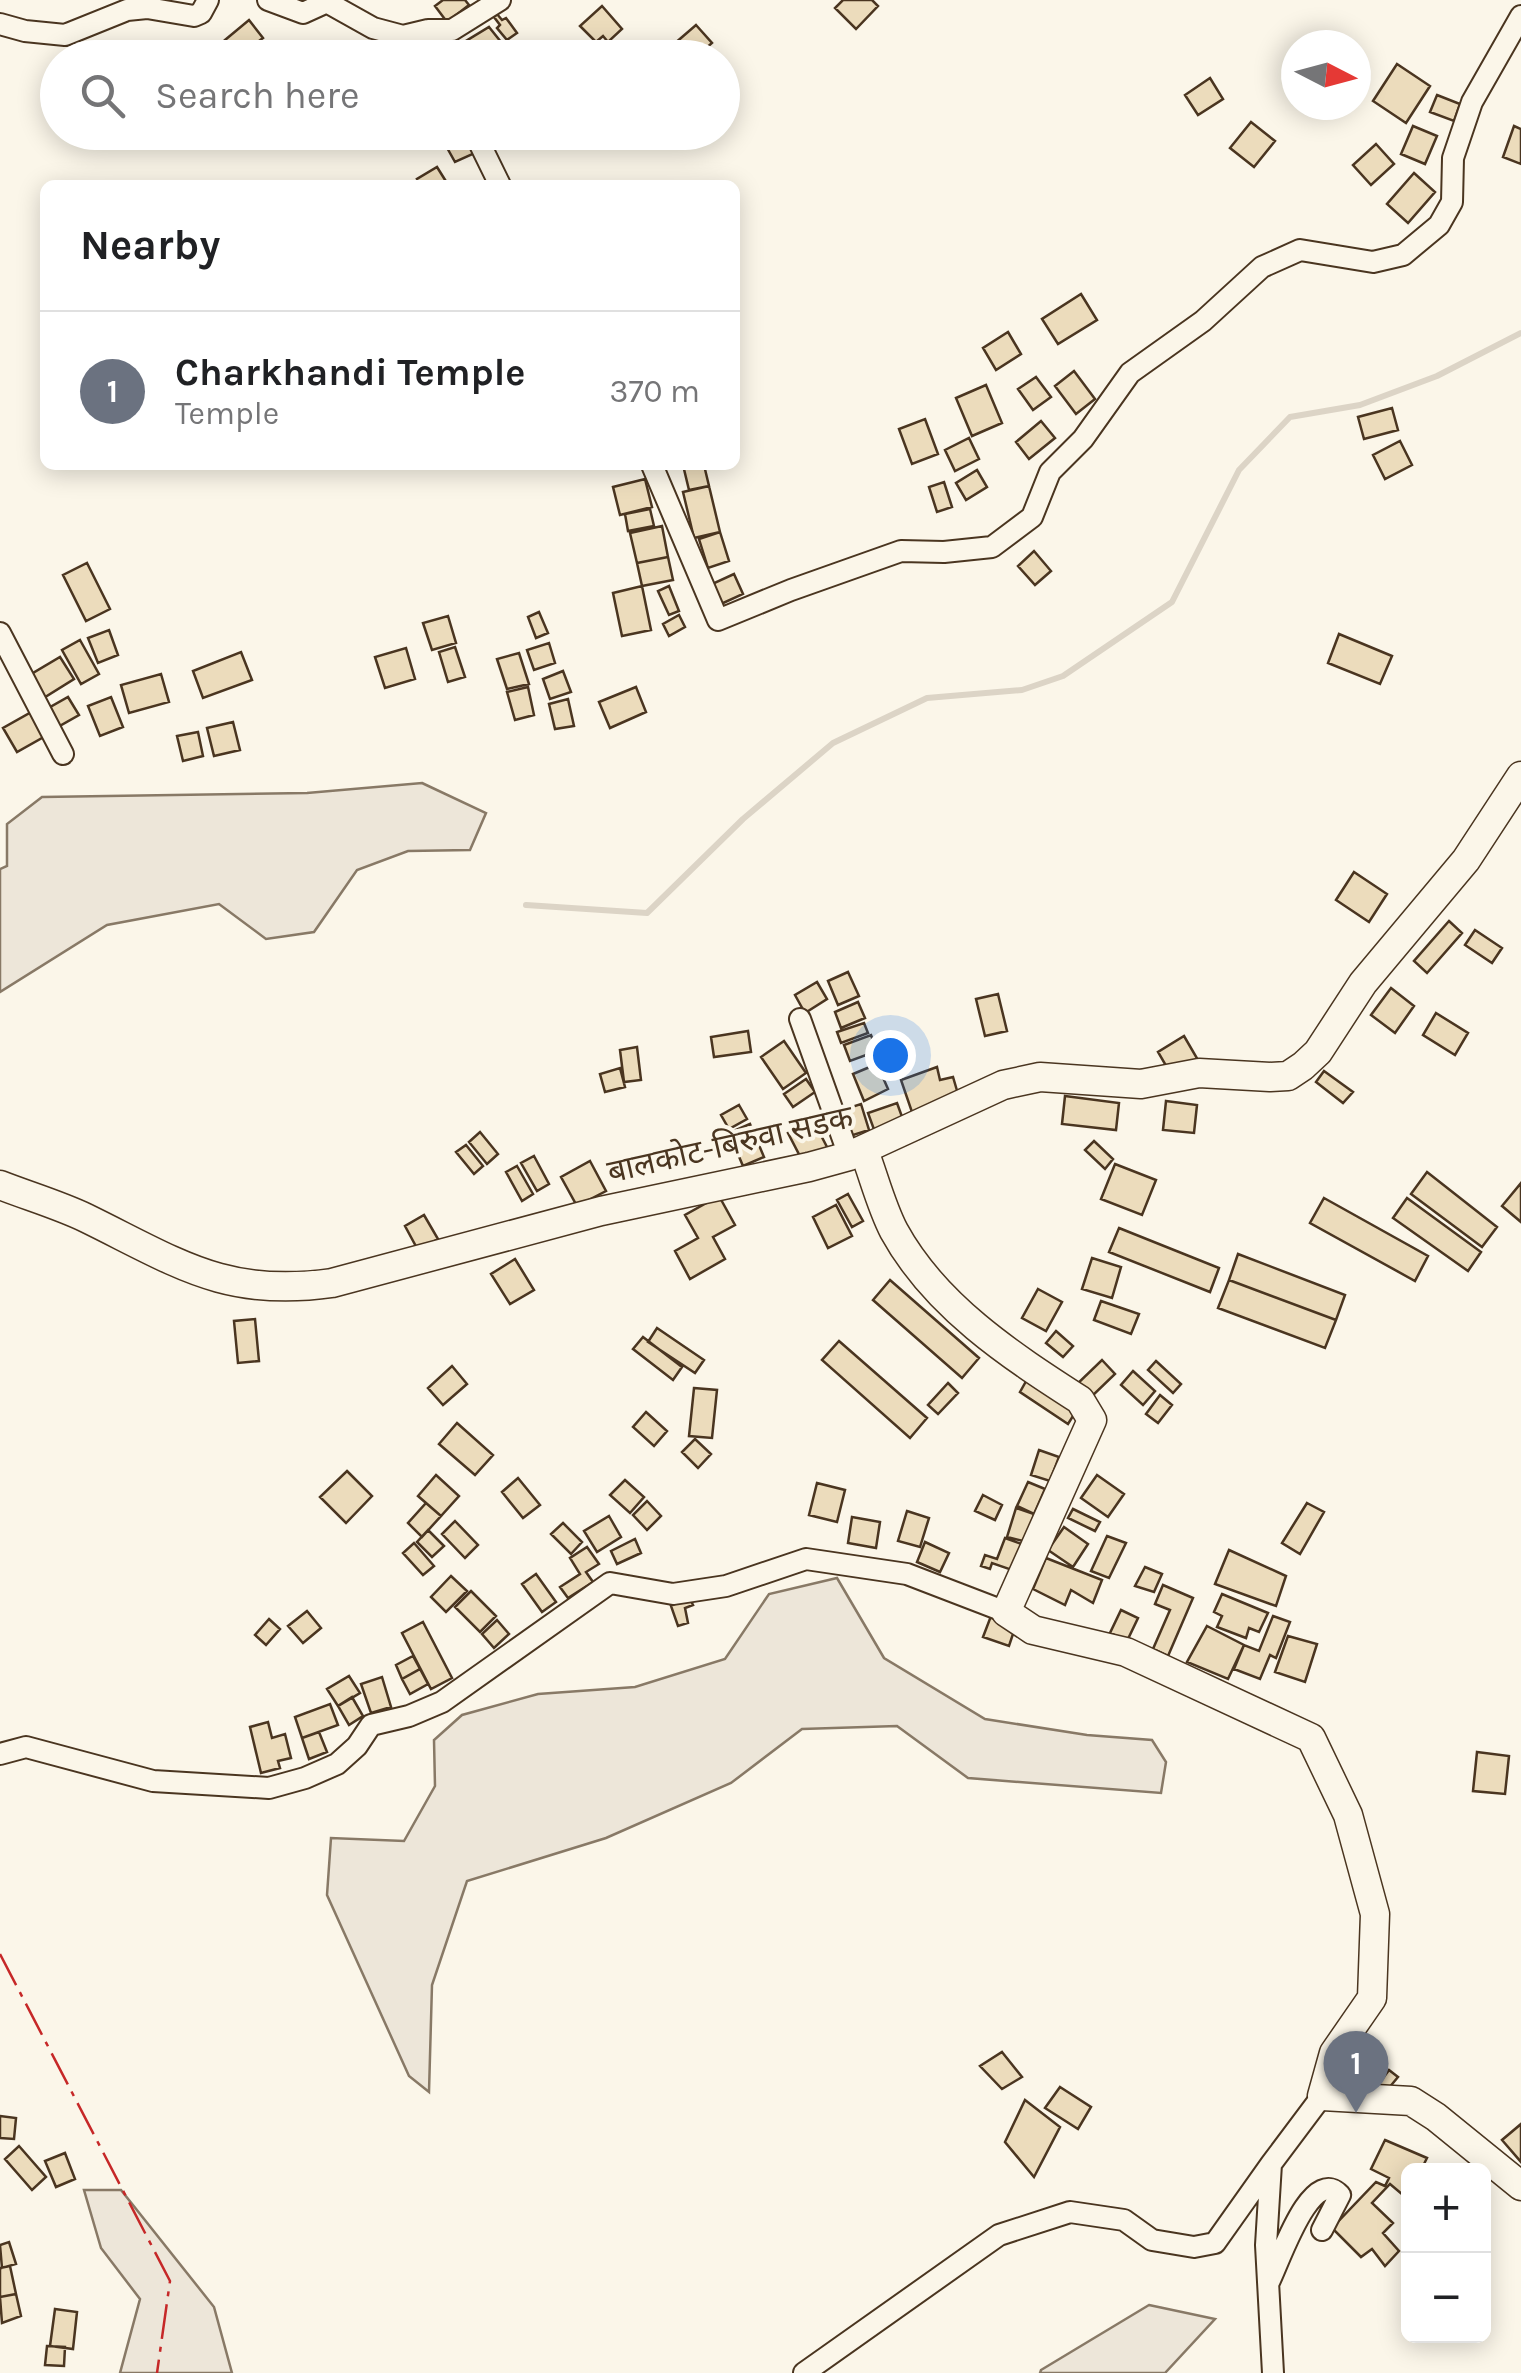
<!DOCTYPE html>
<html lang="en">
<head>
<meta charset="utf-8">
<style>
	:root { --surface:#fff; --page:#f6f6f6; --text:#202124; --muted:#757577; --line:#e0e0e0; --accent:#db2777 }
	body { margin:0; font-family:Karla,"Noto Sans Devanagari",sans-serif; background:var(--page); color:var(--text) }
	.controls { position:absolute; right:30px; bottom:30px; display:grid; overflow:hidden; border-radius:15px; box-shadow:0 5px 25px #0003 }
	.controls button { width:90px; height:90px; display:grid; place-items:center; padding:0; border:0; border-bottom:2px solid var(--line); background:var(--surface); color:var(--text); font:50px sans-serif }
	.compass { position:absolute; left:1281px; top:30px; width:90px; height:90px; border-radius:50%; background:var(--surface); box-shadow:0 5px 25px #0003; rotate:96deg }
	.you { position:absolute; left:890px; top:1055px; width:35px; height:35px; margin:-25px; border:8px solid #fff; border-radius:50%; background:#1a73e8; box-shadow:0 0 0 15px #1a73e833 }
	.badge { display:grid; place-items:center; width:65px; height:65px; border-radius:50%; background:var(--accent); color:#fff; font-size:32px; font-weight:700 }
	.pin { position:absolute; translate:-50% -82px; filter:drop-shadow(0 2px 5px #0008) }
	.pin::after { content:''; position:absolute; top:52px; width:35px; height:30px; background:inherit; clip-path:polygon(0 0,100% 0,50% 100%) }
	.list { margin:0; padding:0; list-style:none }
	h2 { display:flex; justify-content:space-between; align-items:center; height:130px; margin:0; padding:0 40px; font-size:42px }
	h2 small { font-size:32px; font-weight:400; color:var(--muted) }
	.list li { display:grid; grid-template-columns:65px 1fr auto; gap:30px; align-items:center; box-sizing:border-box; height:160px; padding:0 40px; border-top:2px solid var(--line) }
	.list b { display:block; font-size:38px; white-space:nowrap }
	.list p { margin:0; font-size:32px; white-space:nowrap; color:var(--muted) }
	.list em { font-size:32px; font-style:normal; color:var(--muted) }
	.icon { flex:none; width:55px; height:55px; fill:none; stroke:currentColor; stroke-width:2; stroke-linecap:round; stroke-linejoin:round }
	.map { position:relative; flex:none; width:1521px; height:2373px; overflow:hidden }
	.search { position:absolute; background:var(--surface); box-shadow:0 5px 25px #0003; left:40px; top:40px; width:700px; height:110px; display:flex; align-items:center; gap:25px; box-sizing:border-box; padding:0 35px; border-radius:55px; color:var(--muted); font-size:38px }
	.panel { position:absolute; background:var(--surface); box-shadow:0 5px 25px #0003; left:40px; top:180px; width:700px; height:290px; border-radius:15px }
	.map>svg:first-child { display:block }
	.green { fill:#ede6d9; stroke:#887966; stroke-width:2.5 }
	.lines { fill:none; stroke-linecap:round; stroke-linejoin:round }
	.stream { stroke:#dcd4c6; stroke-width:6 }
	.building { fill:#ecdcbc; stroke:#4a3520; stroke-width:2.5 }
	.street-casing { stroke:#4a3520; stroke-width:24 }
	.secondary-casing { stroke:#4a3520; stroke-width:31 }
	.street { stroke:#fbf6e9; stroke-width:20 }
	.secondary { stroke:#fbf6e9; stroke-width:28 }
	.power { stroke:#c62828; stroke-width:2.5; stroke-dasharray:35 8 5 8; stroke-linecap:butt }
	.labels { text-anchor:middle; stroke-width:8; stroke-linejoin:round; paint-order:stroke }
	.street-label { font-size:32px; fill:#4a3520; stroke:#fbf6e9 }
</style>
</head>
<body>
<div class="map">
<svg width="1521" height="2373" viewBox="0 0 1521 2373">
	<rect width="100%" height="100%" fill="#fbf6e9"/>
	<path class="green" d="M422,783L486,813L470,850L408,851L357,870L314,932L266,939L219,904L107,925L0,992V869L7,866V824L42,797L307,793Z
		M837,1578L884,1658L985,1719L1087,1735L1152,1740L1166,1762L1161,1793L968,1778L897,1726L802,1729L731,1783L606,1838L467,1881L432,1985L429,2092L409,2076L327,1895L331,1838L404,1841L435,1786L434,1740L462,1715L538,1694L635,1687L725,1659L769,1594Z
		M84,2190H121L214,2307L232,2373H120L140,2299L101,2248Z
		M1149,2305L1215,2319L1165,2373H1040L1041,2370Z"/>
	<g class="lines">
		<path class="stream" d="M526,905L647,913L743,819L833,743L927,698L1022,690L1063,676L1172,602L1239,470L1290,417L1360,405L1437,376L1521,333"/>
	</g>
	<path class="building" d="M443,0H465L469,5L447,22L435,6Z
		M843,0H872L878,6L856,29L835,8Z
		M602,6L622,29L608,42L603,36L596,42L580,26Z
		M497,14L502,20L506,18L517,33L507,40L497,28L500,25L494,17Z
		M249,20L263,38L259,41L271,58H239L225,40Z
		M696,25L712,43L695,58H672L666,51Z
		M489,27L501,42L477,58L466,41Z
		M457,40L466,58H442L438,50Z
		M1397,64L1430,86L1406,123L1373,101Z
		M1210,78L1223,99L1198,115L1185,95Z
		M1437,95L1460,104L1454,121L1430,112Z
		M1251,122L1275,141L1254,167L1230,148Z
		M1413,126L1437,136L1425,164L1401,154Z
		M1514,126L1521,129V164L1503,157Z
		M444,132H464L475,153L455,162L440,135Z
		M1376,144L1394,164L1371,185L1353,165Z
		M437,167L447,183L421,185L417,179Z
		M1414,173L1435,192L1408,223L1387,204Z
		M1081,294L1097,320L1058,344L1042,319Z
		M1008,332L1021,354L996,370L983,348Z
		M1074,371L1095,399L1076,414L1055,386Z
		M1036,377L1051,397L1033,410L1018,389Z
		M986,385L1002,423L972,436L956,398Z
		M1392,408L1398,430L1364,439L1358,417Z
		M925,419L938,454L912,464L899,429Z
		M1041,421L1055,438L1029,459L1016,442Z
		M969,438L979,459L955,471L945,450Z
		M1400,441L1412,465L1385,479L1373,455Z
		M683,465H704L709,486L689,490Z
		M977,470L987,487L966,500L956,483Z
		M645,479L652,507L620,515L613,487Z
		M944,482L952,507L937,512L929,487Z
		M709,486L720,532L694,538L683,492Z
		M650,509L654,526L628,531L625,514Z
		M662,526L668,557L637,563L630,533Z
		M720,532L729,561L708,568L699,539Z
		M1034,551L1051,571L1035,585L1018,566Z
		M668,557L673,580L642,586L637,563Z
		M87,563L110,609L86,621L63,575Z
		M734,574L743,594L721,604L712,584Z
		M642,586L651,630L622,636L613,593Z
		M669,586L679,611L669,615L658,591Z
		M539,612L548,633L536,638L528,617Z
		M679,615L685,627L669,636L663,624Z
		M448,616L456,643L432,650L423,623Z
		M109,630L118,655L98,663L88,638Z
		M1339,634L1392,656L1380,684L1328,663Z
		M80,640L99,674L81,684L62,650Z
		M549,643L555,663L534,670L527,650Z
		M455,647L465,677L448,682L439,652Z
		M406,648L415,679L385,688L375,657Z
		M241,652L252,680L203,698L193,671Z
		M519,653L529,684L507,689L497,659Z
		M60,657L74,679L42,699L28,676Z
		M563,671L571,692L550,699L543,679Z
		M161,674L169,702L129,713L121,685Z
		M528,687L534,715L515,720L507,692Z
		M636,687L646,712L610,728L599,702Z
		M68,697L79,715L56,728L45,710Z
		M111,697L123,727L100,736L88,706Z
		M568,699L574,726L555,729L549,704Z
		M35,710L49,734L17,752L3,728Z
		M233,722L240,750L214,756L207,728Z
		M198,732L203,756L183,761L177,736Z
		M1354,872L1387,894L1369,922L1336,900Z
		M1449,921L1462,933L1427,973L1414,961Z
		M1475,930L1502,948L1492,963L1465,945Z
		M848,972L859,996L838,1005L828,981Z
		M817,982L827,999L805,1013L795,995Z
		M1391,988L1414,1006L1395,1033L1371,1015Z
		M998,994L1007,1031L985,1036L976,999Z
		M858,1002L865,1018L841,1028L835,1012Z
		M1436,1013L1468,1033L1455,1055L1423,1035Z
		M864,1023L868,1033L841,1043L837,1032Z
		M748,1031L751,1052L714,1057L711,1037Z
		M871,1035L877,1051L850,1061L844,1045Z
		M1184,1036L1198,1060L1172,1076L1158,1052Z
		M784,1041L806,1073L783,1089L761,1057Z
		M637,1047L641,1080L624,1082L620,1050Z
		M877,1064L888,1089L864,1101L853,1074Z
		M937,1067L940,1080L953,1077L958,1094L913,1115L901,1080Z
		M620,1068L625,1087L605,1092L600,1074Z
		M1324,1071L1353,1092L1343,1103L1316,1082Z
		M806,1079L815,1092L793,1107L784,1094Z
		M1065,1096L1119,1103L1116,1130L1062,1124Z
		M1166,1101L1197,1105L1194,1133L1163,1130Z
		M897,1103L905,1125L876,1135L868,1113Z
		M861,1104L869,1130L850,1136L842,1110Z
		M739,1105L747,1119L729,1129L721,1115Z
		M813,1120L827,1147L802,1160L788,1133Z
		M750,1124L764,1157L743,1166L729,1133Z
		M480,1132L498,1154L487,1164L469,1142Z
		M1094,1141L1113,1159L1105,1169L1085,1150Z
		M466,1145L483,1166L474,1174L456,1152Z
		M534,1156L549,1184L537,1191L521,1163Z
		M590,1161L606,1191L577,1206L561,1177Z
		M1115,1164L1156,1180L1142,1215L1101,1199Z
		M517,1166L533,1194L522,1201L506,1172Z
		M1427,1172L1497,1227L1482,1247L1411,1194Z
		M1521,1183V1222L1502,1206Z
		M848,1194L863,1221L852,1227L837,1200Z
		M719,1196L735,1225L713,1237L725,1259L690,1279L675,1251L698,1238L685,1215Z
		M1324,1198L1428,1256L1415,1281L1310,1223Z
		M1407,1198L1481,1252L1468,1271L1393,1218Z
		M836,1205L852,1236L828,1248L813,1217Z
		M424,1215L438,1239L418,1250L405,1226Z
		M1119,1228L1219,1268L1210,1292L1109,1252Z
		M1238,1254L1345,1295L1336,1320L1229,1280Z
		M1092,1258L1121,1267L1112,1298L1082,1289Z
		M515,1259L534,1290L510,1304L491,1274Z
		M890,1280L979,1358L962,1378L873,1300Z
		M1229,1280L1336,1320L1325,1348L1218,1308Z
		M1038,1289L1062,1302L1046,1331L1022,1318Z
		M1101,1301L1139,1314L1131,1334L1094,1320Z
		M255,1319L259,1361L238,1363L234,1321Z
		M657,1328L704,1360L695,1373L648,1342Z
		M1056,1331L1073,1346L1063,1357L1046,1343Z
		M643,1337L682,1367L673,1380L633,1349Z
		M839,1341L927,1418L910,1438L822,1360Z
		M1102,1360L1115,1374L1088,1400L1075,1386Z
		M1156,1361L1181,1384L1173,1393L1148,1370Z
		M452,1366L467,1384L443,1405L428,1388Z
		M1133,1371L1155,1391L1143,1405L1121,1385Z
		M1029,1376L1080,1405L1068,1424L1020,1392Z
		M948,1383L958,1393L938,1414L928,1405Z
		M694,1388L717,1390L712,1438L689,1436Z
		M1160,1395L1172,1405L1158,1423L1146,1414Z
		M646,1412L667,1431L654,1446L633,1427Z
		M457,1423L493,1455L475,1475L439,1444Z
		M695,1439L711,1454L698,1468L682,1452Z
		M1039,1450L1059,1457L1050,1481L1031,1475Z
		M347,1471L372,1496L346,1523L320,1497Z
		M436,1475L459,1496L441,1516L418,1496Z
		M1097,1475L1124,1494L1108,1517L1081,1498Z
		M518,1478L540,1505L523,1518L502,1492Z
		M625,1480L644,1497L630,1513L610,1495Z
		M1028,1482L1045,1489L1034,1514L1017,1506Z
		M817,1483L845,1490L837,1522L809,1515Z
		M983,1495L1002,1505L995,1520L975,1511Z
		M647,1501L661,1516L647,1530L633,1515Z
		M426,1503L441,1516L422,1537L408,1523Z
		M1307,1503L1324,1512L1300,1554L1282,1543Z
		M1016,1508L1034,1514L1027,1542L1007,1537Z
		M1073,1509L1100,1522L1095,1531L1068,1518Z
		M907,1511L929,1518L920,1547L898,1541Z
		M609,1516L621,1537L597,1552L584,1531Z
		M852,1517L880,1522L876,1548L848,1543Z
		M455,1521L478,1545L465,1558L442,1534Z
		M563,1523L582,1542L571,1554L551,1534Z
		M1064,1527L1088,1544L1073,1567L1048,1550Z
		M428,1530L444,1546L432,1557L417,1542Z
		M1107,1536L1126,1543L1109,1578L1091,1571Z
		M1005,1538L1027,1546L1018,1572L992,1563L990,1569L981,1566L985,1555L997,1559Z
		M635,1539L641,1553L617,1564L611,1551Z
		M925,1542L949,1553L940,1572L917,1562Z
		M414,1543L434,1566L423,1575L403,1553Z
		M587,1547L599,1564L586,1572L593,1582L568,1598L560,1587L580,1574L570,1558Z
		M1229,1550L1286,1576L1276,1606L1215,1584Z
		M1046,1558L1102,1580L1093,1603L1071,1590L1065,1605L1033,1589Z
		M1145,1567L1162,1574L1154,1592L1135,1586Z
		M536,1574L556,1602L542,1612L522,1584Z
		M451,1576L467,1591L446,1612L431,1597Z
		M1163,1585L1193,1598L1168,1656L1153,1649L1170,1610L1155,1604Z
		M471,1591L496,1616L480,1632L455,1607Z
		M1222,1594L1268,1613L1259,1632L1249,1628L1246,1638L1217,1627L1222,1616L1214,1612Z
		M689,1597L693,1605L685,1608L688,1623L678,1626L671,1606Z
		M1121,1610L1138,1618L1127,1641L1110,1633Z
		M307,1611L321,1628L303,1643L288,1626Z
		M991,1616L1016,1625L1009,1646L983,1637Z
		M1273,1616L1290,1622L1276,1658L1270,1655L1260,1679L1234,1669L1244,1645L1259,1651Z
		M269,1619L280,1629L266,1645L255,1635Z
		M497,1620L509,1634L494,1648L482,1634Z
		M423,1622L452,1678L431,1689L402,1633Z
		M1207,1626L1244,1645L1228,1679L1187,1662Z
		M1288,1636L1317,1644L1305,1682L1275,1672Z
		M413,1656L420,1669L402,1679L396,1665Z
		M420,1669L428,1684L410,1694L402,1679Z
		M349,1676L360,1693L338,1706L327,1689Z
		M382,1677L391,1707L371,1713L361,1684Z
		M352,1697L363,1716L349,1725L338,1706Z
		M330,1704L338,1725L302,1738L295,1717Z
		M268,1722L272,1738L285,1734L291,1758L278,1761L280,1768L261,1773L250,1727Z
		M319,1732L327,1752L309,1759L302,1738Z
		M1477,1752L1509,1756L1505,1794L1473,1791Z
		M1352,2048L1383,2078L1389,2070L1398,2077L1383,2095L1357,2075L1351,2082L1335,2070Z
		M1002,2052L1022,2077L1002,2089L980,2066Z
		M1060,2087L1091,2107L1078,2129L1045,2108Z
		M1025,2100L1060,2127L1034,2177L1005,2142Z
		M0,2116L16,2118L14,2139L0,2138Z
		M1521,2124V2162L1502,2140Z
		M1385,2140L1427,2158L1421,2170H1408V2189L1403,2195L1390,2184L1372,2203L1393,2223L1383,2233L1399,2251L1385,2266L1372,2249L1361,2257L1332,2228L1376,2182L1385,2186L1389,2178L1371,2169Z
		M19,2146L46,2177L32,2190L5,2159Z
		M65,2153L75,2179L56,2187L45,2161Z
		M9,2242L16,2264L2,2268L0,2245Z
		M10,2266L16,2294L0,2297V2268Z
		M16,2294L21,2316L2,2323L0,2297Z
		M55,2309L77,2312L73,2349L50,2346Z
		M47,2346L65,2347L64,2366L45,2365Z"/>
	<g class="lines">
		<g class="street-casing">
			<path id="street" d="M268,0L303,13L325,3
				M323,0L373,28L403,36L428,30L425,51L428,58
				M0,24L25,31L65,35L127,10L147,8L194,16L201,13L208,0
				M428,30H452L500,0
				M474,132L500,185
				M652,465L718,620L791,590L901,551L944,552L992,547L1032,517L1050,472L1083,439L1130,373L1203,321L1262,267L1300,250L1373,262L1403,255L1439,225L1452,202L1453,158L1472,102L1521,16
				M0,633L63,754
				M800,1019L849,1156
				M0,1754L26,1747L153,1781L269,1788L305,1778L337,1764L357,1746L371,1725L409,1716L442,1702L610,1583L673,1594L726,1586L806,1559L907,1574L1006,1612
				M1269,2282C1279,2263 1311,2164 1340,2195L1322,2230
				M804,2373L999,2235L1070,2212L1124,2220L1152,2240L1194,2247L1215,2243L1271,2164
				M1273,2373L1266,2245L1271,2164L1322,2096"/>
		</g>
		<g class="secondary-casing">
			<path id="secondary" d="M864,1151C874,1177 881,1206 894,1231C935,1306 1010,1355 1080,1400L1092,1420L1006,1612L1033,1630L1126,1652L1311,1738L1348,1815L1375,1914L1372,1998L1334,2053L1322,2096L1411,2101L1436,2117L1521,2186
				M0,1185C28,1196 59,1205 86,1218C178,1263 225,1298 332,1283L601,1211L809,1167L849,1156L1003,1085L1040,1077L1141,1084L1199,1073L1270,1077L1288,1076L1303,1066L1318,1052L1363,983L1466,860L1521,776"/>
		</g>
		<use href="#street" class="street"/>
		<use href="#secondary" class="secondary"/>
		<path class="power" d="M0,1954L170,2281L157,2373"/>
	</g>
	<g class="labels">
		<g class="street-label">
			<text transform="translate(730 1144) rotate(-13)" y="11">बालकोट-बिरुवा सडक</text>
		</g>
	</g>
</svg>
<div class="controls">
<button>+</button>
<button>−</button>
</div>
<svg class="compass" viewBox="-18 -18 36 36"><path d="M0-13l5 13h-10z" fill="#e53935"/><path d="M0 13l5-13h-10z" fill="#757577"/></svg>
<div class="you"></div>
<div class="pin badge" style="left:1356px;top:2113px;background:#6b7280">1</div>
<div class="search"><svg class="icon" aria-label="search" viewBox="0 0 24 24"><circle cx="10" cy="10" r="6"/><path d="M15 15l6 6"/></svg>Search here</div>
<section class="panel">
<h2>Nearby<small></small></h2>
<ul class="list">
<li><span class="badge" style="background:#6b7280">1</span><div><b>Charkhandi Temple</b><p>Temple</p></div><em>370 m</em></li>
</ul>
</section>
</div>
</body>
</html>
